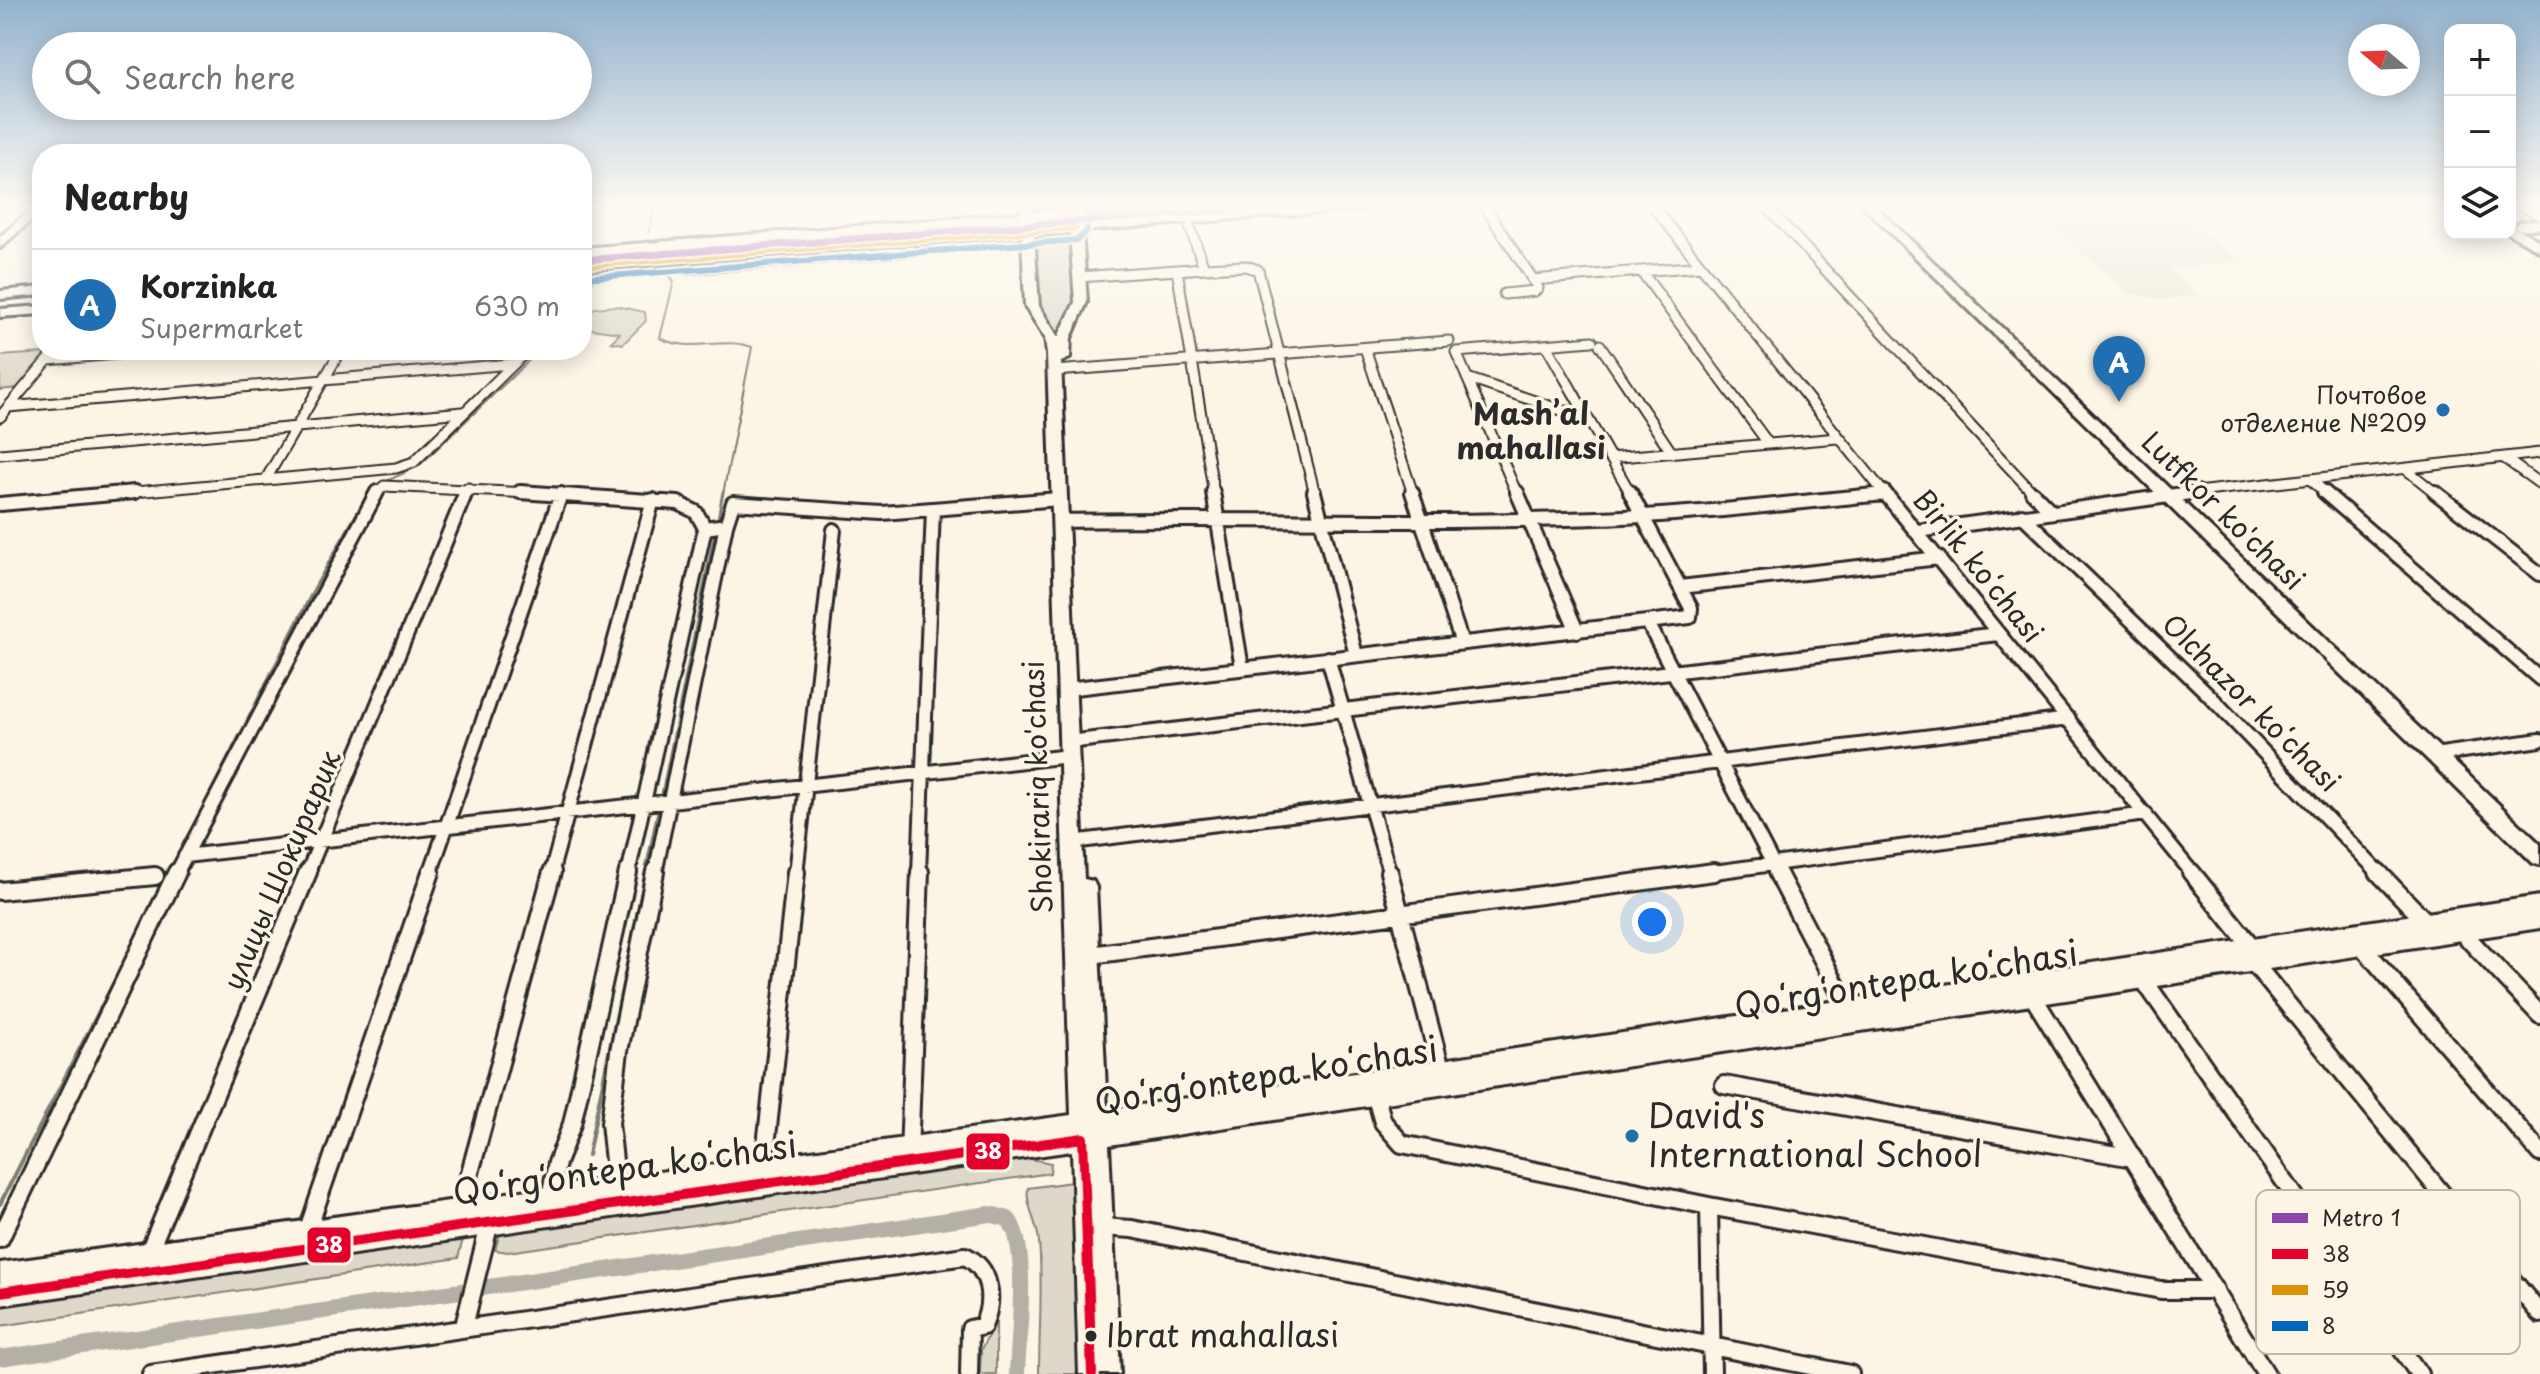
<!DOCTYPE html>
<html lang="en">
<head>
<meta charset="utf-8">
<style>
	:root { --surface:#fff; --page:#f6f6f6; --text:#222; --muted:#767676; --line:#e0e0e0; --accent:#1f6fb2 }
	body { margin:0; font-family:"Playpen Sans",sans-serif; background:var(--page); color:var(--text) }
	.controls { position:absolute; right:24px; top:24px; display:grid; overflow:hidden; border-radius:16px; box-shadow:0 4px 20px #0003 }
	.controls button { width:72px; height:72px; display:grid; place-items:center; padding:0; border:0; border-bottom:2px solid var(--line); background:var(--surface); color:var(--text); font:40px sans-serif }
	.compass { position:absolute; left:2348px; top:24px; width:72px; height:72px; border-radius:50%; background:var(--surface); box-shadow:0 4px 20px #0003; rotate:289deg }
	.you { position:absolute; left:1652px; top:922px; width:28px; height:28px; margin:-20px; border:6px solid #fff; border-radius:50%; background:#1a73e8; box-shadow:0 0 0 12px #1a73e833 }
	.badge { display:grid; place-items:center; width:52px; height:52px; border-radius:50%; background:var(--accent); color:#fff; font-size:26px; font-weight:700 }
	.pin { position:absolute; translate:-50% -66px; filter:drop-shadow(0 2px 4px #0008) }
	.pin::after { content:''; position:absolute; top:42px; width:28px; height:24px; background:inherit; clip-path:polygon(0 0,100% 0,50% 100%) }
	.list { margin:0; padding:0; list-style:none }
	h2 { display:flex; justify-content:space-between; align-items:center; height:104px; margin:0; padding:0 32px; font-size:34px }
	h2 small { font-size:26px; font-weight:400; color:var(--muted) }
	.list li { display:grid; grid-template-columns:52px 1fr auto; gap:24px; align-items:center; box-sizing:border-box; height:112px; padding:0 32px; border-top:2px solid var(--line) }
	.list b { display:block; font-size:30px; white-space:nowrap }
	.list p { margin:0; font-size:26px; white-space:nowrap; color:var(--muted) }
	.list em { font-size:26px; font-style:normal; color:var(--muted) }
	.icon { flex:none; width:44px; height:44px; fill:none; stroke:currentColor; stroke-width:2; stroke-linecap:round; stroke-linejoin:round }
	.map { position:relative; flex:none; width:2540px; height:1374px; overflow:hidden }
	.search { position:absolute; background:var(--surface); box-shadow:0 4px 20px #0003; left:32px; top:32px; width:560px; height:88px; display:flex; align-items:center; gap:20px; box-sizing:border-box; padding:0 28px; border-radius:44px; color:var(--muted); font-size:30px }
	.panel { position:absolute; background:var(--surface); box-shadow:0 4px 20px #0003; left:32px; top:144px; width:560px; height:216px; border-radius:32px }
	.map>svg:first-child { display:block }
	.built { fill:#ece6d7 }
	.green { fill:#ded8ca; stroke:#84827a; stroke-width:2 }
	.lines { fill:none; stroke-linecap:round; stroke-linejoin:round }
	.stream-far2 { stroke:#7d7b74; stroke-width:2 }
	.stream-far1 { stroke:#7d7b74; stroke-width:3 }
	.stream { stroke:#7d7b74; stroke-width:4 }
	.canal { stroke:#b4b0a5; stroke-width:16 }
	.street-far2-casing { stroke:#2b2b2b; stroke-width:13 }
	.street-far1-casing { stroke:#2b2b2b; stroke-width:18 }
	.street-casing { stroke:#2b2b2b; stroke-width:22 }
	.secondary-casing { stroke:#2b2b2b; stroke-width:6 }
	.primary-casing { stroke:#2b2b2b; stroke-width:6 }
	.street-far2 { stroke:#fcf5e5; stroke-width:9 }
	.street-far1 { stroke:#fcf5e5; stroke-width:12 }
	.street { stroke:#fcf5e5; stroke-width:16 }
	.secondary { fill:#fcf5e5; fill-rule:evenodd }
	.primary { fill:#fcf5e5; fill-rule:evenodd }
	.bus-1-casing { stroke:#fcf5e5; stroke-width:16 }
	.bus-2-casing { stroke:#fcf5e5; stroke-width:10 }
	.bus-3-casing { stroke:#fcf5e5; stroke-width:10 }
	.bus-1 { stroke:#e4002b; stroke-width:10 }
	.bus-2 { stroke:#d89406; stroke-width:6 }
	.bus-3 { stroke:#0065bd; stroke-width:6 }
	.metro-1-casing { stroke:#fcf5e5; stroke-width:11 }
	.metro-1 { stroke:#8e44ad; stroke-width:7 }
	.poi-dot { fill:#1f6fb2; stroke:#fcf5e5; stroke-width:3 }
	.bus-dot { fill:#2b2b2b; stroke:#fcf5e5; stroke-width:3 }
	.labels { text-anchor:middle; stroke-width:7; stroke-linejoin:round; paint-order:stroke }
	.far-poi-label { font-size:24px; fill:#2b2b2b; stroke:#fcf5e5; text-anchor:end }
	.street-label { font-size:28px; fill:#2b2b2b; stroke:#fcf5e5 }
	.neighbourhood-label { font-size:30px; font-weight:bold; fill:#2b2b2b; stroke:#fcf5e5 }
	.near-bus-label { font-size:32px; fill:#2b2b2b; stroke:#fcf5e5; text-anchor:start }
	.near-street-label { font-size:34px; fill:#2b2b2b; stroke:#fcf5e5 }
	.near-poi-label { font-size:34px; fill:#2b2b2b; stroke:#fcf5e5; text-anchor:start }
	.key { fill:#fcf5e5; stroke:#bdb8ad; stroke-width:2 }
	.key-label { font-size:22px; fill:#2b2b2b }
	.line-badge { stroke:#fcf5e5; stroke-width:3 }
	.badge-label { font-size:22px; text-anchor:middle; font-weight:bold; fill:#fff }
</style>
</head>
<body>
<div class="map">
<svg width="2540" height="1374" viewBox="0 0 2540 1374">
	<rect width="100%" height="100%" fill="#fcf5e5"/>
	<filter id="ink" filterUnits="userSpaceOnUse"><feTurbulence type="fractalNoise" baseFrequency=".0125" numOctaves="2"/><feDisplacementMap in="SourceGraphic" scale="16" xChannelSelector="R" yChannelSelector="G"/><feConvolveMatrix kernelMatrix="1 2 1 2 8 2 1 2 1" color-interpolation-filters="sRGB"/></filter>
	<g filter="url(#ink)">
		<path class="built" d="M1897,205H2001L2017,218L1921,228Z
			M2014,205H2163L2173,214H2181L2239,261L2168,268L2196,295L2160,300L2130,294L2039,216L2021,211Z"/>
		<path class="green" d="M1070,235L1074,305L1058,336L1038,306L1037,238Z
			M616,306L645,312L646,321L623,344L611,342L620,333L591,329L582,334V317L595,308Z
			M46,353L17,388L0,390V356Z
			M1021,1157L1051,1163L1050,1173L508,1252L495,1250L499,1236L516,1227Z
			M1072,1182L1078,1374H1039C1039,1330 1043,1285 1039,1242C1038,1224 1025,1204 1028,1188Z
			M464,1235L458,1258L0,1326V1301Z
			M996,1321V1374H980L981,1350Z"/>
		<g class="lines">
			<path class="stream-far2" d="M648,233L657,205
				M582,301L588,286L595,281L669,275L674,281L660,338C691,354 721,336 752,347L723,494
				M368,494C382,479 402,477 421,464L540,350"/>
			<path class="stream-far1" d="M717,524L723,492
				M661,799L715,532
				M173,866L315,587L369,492
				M645,874L659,806"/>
			<path class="stream" d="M588,1155L646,872
				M0,1204L135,941"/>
			<path class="canal" d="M0,1358L990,1214L1008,1219C1030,1244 1018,1340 1017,1374"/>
			<g class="street-far2-casing">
				<path id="street-far2" d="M1484,205L1533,280
					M1652,205L1885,494
					M1765,205L2034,494
					M2521,205L2540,215
					M1190,227L1204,268L1177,270L1214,494
					M1204,268L1246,266L1258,270L1315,494
					M687,269L913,251
					M1641,271L1768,443
					M1079,277L1177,270
					M1504,294L1535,291L1538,288L1533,280L1701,266
					M1546,345L1631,494
					M1600,345L1672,453
					M1365,348L1413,494
					M48,360L162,350
					M1055,371L1449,341
					M1467,378L1564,411L1583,412
					M8,407L511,364
					M0,417L56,350
					M0,454L463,412
					M1609,458L1838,438
					M2504,458L2540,484
					M2407,470L2437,494
					M266,479L341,350
					M2311,480L2327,494
					M113,494L396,468L414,462L528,350
					M375,494L384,486L548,494
					M466,494L468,488
					M1517,494L1456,352L1592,341
					M2179,494L2540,453"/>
			</g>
			<g class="street-far1-casing">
				<path id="street-far1" d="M520,492L678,503L696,512L705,528L628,874
					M1213,492L1242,668
					M1314,492L1356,655
					M1412,492L1462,643
					M1517,492L1577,631
					M1884,492L2193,874
					M2032,492L2050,510
					M2324,492L2540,679
					M2435,492L2540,574
					M0,504L135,492
					M2022,515L2208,694L2380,874
					M1060,521C1254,517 1449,526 1643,516C1724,512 1805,501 1885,494
					M726,525L733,503L882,513L1059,499
					M1918,531L2197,492
					M1680,587L1939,558
					M1648,623L1778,874
					M1328,658L1390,874
					M1066,689L1690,617L1691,608L1630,492
					M1068,742L1998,634
					M2434,755L2540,740
					M1072,842L2069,719
					M185,856L1069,756
					M176,874L377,492
					M307,874L466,492
					M430,874L561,494
					M551,874L653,500
					M655,874L726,525L705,528
					M796,874L834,530
					M919,874L933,509
					M1699,874L2146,814"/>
			</g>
			<g class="street-casing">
				<path id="street" d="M1389,872L1442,1073
					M1777,872L1851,1014
					M2191,872L2256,952
					M2378,872L2428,924
					M0,891L155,876
					M2461,931L2540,1015
					M2362,946L2540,1153
					M1083,956L1714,872
					M2253,962L2540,1314
					M2143,979L2419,1374
					M2032,995L2266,1374
					M1724,1085L2133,1158
					M1375,1094L1383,1122L1402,1144L1709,1206L2161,1290H2215
					M909,1154L920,872
					M763,1173L796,872
					M608,1195L614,1161L610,1123L619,1051L655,872
					M549,1202L557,1163L572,1124L628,872
					M1709,1206L1712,1374
					M459,1213L552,872
					M1100,1227L1132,1229L1850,1374
					M306,1235L431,872
					M0,1239L177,872
					M148,1254L308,872
					M464,1326L490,1222
					M151,1374L965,1256C992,1269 994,1301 983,1326L970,1329L969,1374"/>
			</g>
			<g class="secondary-casing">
				<path id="secondary" d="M35,205H42V211L0,248V237Z
					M1020,205H1032V212L1068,209V205H1080V208L1171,205L1165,209L1081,215V224L1325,205H1373L1367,209L1082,231L1087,302L1071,338L1070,358L1061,362L1084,879L1093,881L1096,887L1107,1110L2540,896V928L1109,1145L1120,1374H1079L1072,1151L0,1305V1263L1071,1115L1047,354L1045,338L1025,306L1022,235L582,270V262L1021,228V220L582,256V248L1021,213ZM1069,216V225L1033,227V219ZM1070,232L1075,302L1058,337L1039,306L1034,235Z
					M1862,205H1874L2540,844V865L2533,863Z
					M2540,220V228L2520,230L2514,226L2520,222Z
					M42,287V295L0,299V291Z
					M42,306V314L0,317V309Z"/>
			</g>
			<g class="primary-casing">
				<path id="primary" d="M2510,225L2540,241V251L2509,234Z"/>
			</g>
			<use href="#street-far2" class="street-far2"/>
			<use href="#street-far1" class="street-far1"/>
			<use href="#street" class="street"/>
			<use href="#secondary" class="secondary"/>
			<use href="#primary" class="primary"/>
			<g class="bus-1-casing">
				<path id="bus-1" d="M0,1292L1083,1138L1092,1374"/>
			</g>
			<g class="bus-2-casing">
				<path id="bus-2" d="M582,266L1075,228L1074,205"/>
			</g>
			<g class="bus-3-casing">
				<path id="bus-3" d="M583,278L1077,240L1087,231L1086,205"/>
			</g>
			<use href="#bus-1" class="bus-1"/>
			<use href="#bus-2" class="bus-2"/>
			<use href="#bus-3" class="bus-3"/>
			<g class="metro-1-casing">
				<path id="metro-1" d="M582,260L1289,205"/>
			</g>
			<use href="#metro-1" class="metro-1"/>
		</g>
	</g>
	<linearGradient id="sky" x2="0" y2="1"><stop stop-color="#93b2cd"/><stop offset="0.52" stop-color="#fefaf3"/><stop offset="1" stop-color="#fefaf3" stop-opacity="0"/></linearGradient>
	<rect width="2540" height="397" fill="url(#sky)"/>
	<g class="poi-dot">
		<circle cx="2443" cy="410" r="8"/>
		<circle cx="1632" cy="1136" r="8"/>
	</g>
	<circle class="bus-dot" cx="1091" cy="1336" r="7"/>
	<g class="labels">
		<g class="far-poi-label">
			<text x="2427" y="404">Почтовое<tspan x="2427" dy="28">отделение №209</tspan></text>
		</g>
		<g class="street-label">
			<text transform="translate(2223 511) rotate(44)" y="10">Lutfkor ko'chasi</text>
			<text transform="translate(1978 566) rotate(51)" y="10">Birlik koʻchasi</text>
			<text transform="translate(2251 703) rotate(45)" y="10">Olchazor koʻchasi</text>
			<text transform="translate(1038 787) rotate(-92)" y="10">Shokirariq ko'chasi</text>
			<text transform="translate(282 870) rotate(-67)" y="10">улицы Шокирарик</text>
		</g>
		<g class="neighbourhood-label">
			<text x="1531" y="425">Mashʼal<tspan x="1531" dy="34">mahallasi</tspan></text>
		</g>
		<g class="near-bus-label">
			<text x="1106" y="1347">Ibrat mahallasi</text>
		</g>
		<g class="near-street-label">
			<text transform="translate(1906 980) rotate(-9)" y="12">Qoʻrgʻontepa koʻchasi</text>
			<text transform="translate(1266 1076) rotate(-9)" y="12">Qoʻrgʻontepa koʻchasi</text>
			<text transform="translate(625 1169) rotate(-8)" y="12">Qoʻrgʻontepa koʻchasi</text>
		</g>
		<g class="near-poi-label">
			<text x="1648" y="1128">David's<tspan x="1648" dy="39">International School</tspan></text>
		</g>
	</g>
	<rect x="2256" y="1190" width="264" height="164" rx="12" class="key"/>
	<rect x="2272" y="1213" width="36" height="10" fill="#8e44ad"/>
	<rect x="2272" y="1249" width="36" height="10" fill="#e4002b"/>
	<rect x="2272" y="1285" width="36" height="10" fill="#d89406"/>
	<rect x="2272" y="1321" width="36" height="10" fill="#0065bd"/>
	<g class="key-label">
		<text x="2322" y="1226">Metro 1</text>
		<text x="2322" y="1262">38</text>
		<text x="2322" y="1298">59</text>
		<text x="2322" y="1334">8</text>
	</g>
	<g class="line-badge">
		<rect x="965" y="1132" width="46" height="39" rx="8" fill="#e4002b"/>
		<rect x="306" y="1226" width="46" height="38" rx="8" fill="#e4002b"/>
	</g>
	<g class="badge-label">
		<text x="988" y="1159">38</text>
		<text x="329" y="1253">38</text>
	</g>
</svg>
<div class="controls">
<button>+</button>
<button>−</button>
<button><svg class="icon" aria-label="layers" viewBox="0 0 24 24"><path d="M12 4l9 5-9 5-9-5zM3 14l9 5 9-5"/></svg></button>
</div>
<svg class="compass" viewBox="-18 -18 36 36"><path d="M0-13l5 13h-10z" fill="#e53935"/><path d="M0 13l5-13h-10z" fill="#767676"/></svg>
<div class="you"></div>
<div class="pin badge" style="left:2119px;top:402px">A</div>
<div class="search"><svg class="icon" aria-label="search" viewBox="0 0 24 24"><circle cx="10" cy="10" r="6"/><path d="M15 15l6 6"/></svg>Search here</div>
<section class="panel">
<h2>Nearby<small></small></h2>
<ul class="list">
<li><span class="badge">A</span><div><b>Korzinka</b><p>Supermarket</p></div><em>630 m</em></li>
</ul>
</section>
</div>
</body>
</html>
